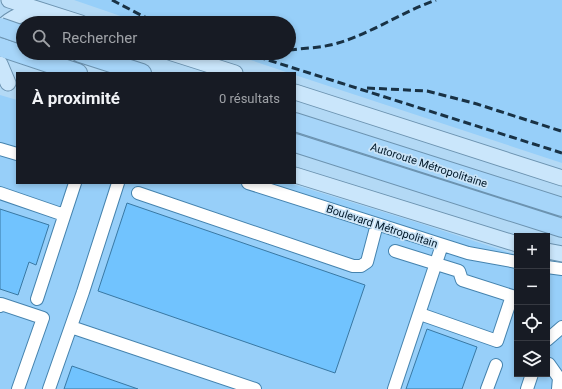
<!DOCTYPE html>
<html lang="fr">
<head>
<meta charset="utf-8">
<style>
	:root { --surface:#171b24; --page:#242831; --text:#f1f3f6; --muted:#9ea1a6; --line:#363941 }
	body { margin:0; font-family:Roboto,sans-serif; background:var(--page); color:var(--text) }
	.controls { position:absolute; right:12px; bottom:12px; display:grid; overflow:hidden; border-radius:0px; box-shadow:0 2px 6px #0003 }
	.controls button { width:36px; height:36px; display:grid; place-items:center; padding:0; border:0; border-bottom:1px solid var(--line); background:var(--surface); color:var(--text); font:20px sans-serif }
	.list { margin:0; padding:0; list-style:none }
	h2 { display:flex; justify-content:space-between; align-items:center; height:52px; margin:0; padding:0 16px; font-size:17px }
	h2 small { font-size:13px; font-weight:400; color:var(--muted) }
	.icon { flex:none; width:22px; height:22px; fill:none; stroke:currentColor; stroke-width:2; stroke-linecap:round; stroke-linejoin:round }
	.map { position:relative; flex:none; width:562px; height:389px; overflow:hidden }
	.search { position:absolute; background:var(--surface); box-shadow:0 2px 6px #0003; left:16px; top:16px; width:280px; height:44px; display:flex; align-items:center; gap:10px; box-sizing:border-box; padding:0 14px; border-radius:22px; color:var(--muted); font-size:15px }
	.panel { position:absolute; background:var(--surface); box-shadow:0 2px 6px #0003; left:16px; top:72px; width:280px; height:112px; border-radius:0px }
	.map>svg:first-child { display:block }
	.built { fill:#97cff9 }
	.building { fill:#71c3fe; stroke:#3978a3 }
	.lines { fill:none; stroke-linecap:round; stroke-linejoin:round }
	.minor-casing { stroke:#4583ae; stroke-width:14 }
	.major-casing { stroke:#6c93b0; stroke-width:17 }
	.highway-casing { stroke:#6c93b0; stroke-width:20 }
	.minor { stroke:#fff; stroke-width:12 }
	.major { stroke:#cae6fb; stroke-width:15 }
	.highway { stroke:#a6d5f9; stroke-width:18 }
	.rail { stroke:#193245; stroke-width:3; stroke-dasharray:8 4; stroke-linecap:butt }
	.highway-bridge-casing { stroke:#6c93b0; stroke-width:20; stroke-linecap:butt }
	.highway-bridge { stroke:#a6d5f9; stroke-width:18 }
	.labels { text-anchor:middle; stroke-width:3.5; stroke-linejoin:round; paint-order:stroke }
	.street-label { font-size:11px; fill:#001829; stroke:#cbe4f7 }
</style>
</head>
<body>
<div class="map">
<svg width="562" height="389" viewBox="0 0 562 389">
	<rect width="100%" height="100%" fill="#b3d9f5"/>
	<path class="built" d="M74,0H562V163L295,75V73H289L230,53H289V23H141Z
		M0,95L17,100V183H289L422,224L517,255V374H547V265L562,270V389H0Z"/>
	<path class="building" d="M127,203L365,285L335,373L98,291Z
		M0,209L49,225L36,265L29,262L18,295L0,289Z
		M427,329L477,347L462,389H406Z
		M72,366L138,389H64Z"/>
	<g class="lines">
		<g class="minor-casing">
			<path id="minor" d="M0,149L17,154
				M248,183L468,253L517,262
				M0,193L64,215
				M138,193L353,266H361L367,262L377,224
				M395,251L459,271L462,280L512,296L497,341L420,314
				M547,267L562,269
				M37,299L75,183
				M0,306L1,304L43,318L18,389
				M71,327L255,389
				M547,340L562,327
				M549,364L559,378L558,389
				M49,389L83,292L118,183
				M394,389L442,245
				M487,389L496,365
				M527,389L532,374"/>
		</g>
		<g class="major-casing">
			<path id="major" d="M9,0L81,23
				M0,30C8,18 23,14 36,9
				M172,53L235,73
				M0,64L8,83
				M295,92L562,178
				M295,175L517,244
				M547,251L562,254"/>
		</g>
		<g class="highway-casing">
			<path id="highway" d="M0,47L78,73
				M80,53L142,73
				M295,122L562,207
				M295,143L562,228"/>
		</g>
		<use href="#minor" class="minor"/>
		<use href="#major" class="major"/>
		<use href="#highway" class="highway"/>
		<path class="rail" d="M112,0L156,23
			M289,50C305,48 322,48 338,43C372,33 402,12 436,0
			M246,53L562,153
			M367,88L427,91L477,104L561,131"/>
		<g class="highway-bridge-casing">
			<path id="highway-bridge" d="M0,27L23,35"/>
		</g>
		<use href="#highway-bridge" class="highway-bridge"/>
	</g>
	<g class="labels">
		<g class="street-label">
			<text transform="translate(429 165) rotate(18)" y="4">Autoroute Métropolitaine</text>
			<text transform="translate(382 226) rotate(18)" y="4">Boulevard Métropolitain</text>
		</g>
	</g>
</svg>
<div class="controls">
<button>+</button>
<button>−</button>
<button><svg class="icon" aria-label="locate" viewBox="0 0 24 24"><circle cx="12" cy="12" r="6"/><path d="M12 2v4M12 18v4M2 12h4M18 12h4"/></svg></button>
<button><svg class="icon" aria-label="layers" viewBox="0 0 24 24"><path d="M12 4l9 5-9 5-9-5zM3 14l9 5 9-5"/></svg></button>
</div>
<div class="search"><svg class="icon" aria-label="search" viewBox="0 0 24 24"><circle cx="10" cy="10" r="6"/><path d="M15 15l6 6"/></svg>Rechercher</div>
<section class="panel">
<h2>À proximité<small>0 résultats</small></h2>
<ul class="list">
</ul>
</section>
</div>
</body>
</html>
